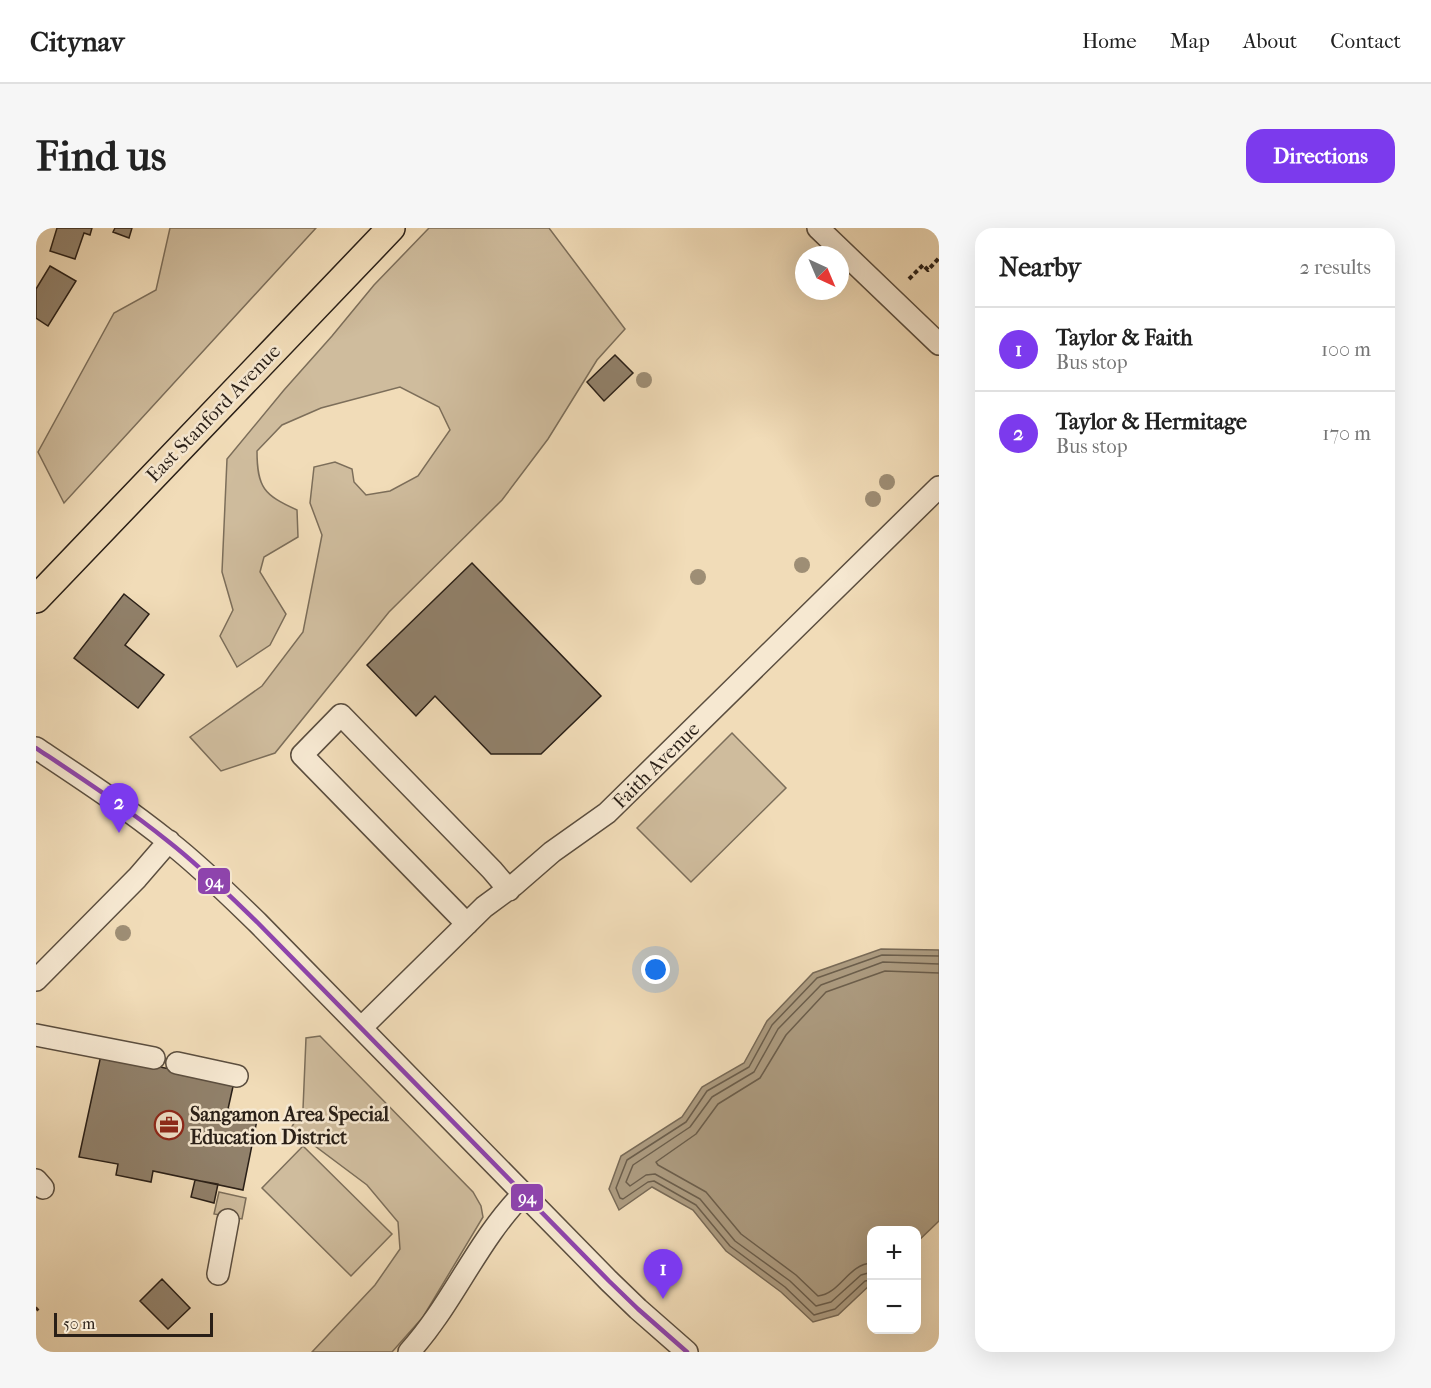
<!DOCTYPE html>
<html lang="en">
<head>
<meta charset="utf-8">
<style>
	:root { --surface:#fff; --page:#f6f6f6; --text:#222; --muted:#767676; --line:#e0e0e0; --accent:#7c3aed }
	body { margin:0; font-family:"IM FELL French Canon",serif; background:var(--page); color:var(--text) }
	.controls { position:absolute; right:18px; bottom:18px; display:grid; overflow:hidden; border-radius:12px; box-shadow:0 6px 24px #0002 }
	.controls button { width:54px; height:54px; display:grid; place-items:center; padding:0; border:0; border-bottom:2px solid var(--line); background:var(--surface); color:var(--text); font:30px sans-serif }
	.compass { position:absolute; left:759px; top:18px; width:54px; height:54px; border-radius:50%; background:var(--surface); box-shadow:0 6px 24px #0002; rotate:136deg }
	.scale { position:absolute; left:18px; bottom:15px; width:159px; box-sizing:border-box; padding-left:6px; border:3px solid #291f17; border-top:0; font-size:16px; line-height:21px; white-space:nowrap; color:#291f17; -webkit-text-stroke:4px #f6e8d1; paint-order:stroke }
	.you { position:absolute; left:620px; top:742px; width:21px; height:21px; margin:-15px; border:4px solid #fff; border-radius:50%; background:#1a73e8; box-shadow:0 0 0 9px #1a73e833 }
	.badge { display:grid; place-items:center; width:39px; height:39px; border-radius:50%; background:var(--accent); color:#fff; font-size:20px; font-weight:700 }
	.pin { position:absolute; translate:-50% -50px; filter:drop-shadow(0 2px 3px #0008) }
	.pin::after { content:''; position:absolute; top:32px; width:21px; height:18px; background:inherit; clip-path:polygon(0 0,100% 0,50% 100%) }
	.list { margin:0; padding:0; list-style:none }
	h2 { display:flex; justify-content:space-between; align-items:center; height:78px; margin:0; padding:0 24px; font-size:26px }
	h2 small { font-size:20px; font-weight:400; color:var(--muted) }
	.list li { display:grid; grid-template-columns:39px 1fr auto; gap:18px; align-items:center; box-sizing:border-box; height:84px; padding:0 24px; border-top:2px solid var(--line) }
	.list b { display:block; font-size:22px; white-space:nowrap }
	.list p { margin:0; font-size:20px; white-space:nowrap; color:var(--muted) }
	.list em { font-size:20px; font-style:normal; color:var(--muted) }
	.map { position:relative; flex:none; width:903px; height:1124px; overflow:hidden; border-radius:18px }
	header { display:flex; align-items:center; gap:36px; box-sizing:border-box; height:84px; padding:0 30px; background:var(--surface); border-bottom:2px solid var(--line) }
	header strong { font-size:28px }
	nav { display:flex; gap:33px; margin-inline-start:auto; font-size:21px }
	.intro { display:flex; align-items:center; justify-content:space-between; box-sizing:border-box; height:144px; padding:0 36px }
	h1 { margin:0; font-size:42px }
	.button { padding:15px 27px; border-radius:18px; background:var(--accent); color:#fff; font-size:21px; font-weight:700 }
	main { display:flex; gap:36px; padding:0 36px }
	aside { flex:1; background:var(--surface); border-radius:18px; box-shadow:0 6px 24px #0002 }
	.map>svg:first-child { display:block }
	.green { fill:#cfbc9d; stroke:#7c6e5a; stroke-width:1.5 }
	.water { fill:#ad9c81; stroke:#786a57; stroke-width:1.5 }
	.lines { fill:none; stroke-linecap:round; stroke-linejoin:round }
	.shore { stroke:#6b5e4c; stroke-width:1.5 }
	.building { fill:#91816b; stroke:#291f17; stroke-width:1.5 }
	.minor-casing { stroke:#5b4e3f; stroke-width:24 }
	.major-casing { stroke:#291f17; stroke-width:30 }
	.path { stroke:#291f17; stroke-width:4; stroke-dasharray:4.5 3; stroke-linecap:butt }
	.minor { stroke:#f6e8d1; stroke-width:21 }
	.major { stroke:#f1dcb8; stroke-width:27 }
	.bus-1-casing { stroke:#f6e8d1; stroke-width:9 }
	.bus-1 { stroke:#8e44ad; stroke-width:4.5 }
	.tree { fill:#9e8e75 }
	.labels { text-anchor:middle; stroke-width:5; stroke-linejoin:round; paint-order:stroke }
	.street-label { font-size:20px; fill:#291f17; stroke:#f6e8d1 }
	.poi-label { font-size:20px; font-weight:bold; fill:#291f17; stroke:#f6e8d1; text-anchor:start }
	.line-badge { stroke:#f6e8d1; stroke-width:2 }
	.badge-label { font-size:16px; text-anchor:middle; font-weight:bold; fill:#fff }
</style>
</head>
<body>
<header>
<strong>Citynav</strong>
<nav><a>Home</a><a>Map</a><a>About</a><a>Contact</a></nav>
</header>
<div class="intro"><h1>Find us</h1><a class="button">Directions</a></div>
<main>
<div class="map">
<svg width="903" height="1124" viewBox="0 0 903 1124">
	<rect width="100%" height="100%" fill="#f1dcb8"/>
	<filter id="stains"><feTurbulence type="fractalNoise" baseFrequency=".00333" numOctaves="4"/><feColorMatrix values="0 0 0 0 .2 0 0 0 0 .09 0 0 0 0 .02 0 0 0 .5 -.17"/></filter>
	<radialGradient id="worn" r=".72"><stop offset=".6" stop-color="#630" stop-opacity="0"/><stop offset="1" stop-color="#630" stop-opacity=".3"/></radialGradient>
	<path class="green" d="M134,0H280L28,275L2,224L78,85L120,62Z
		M393,0H513L589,101L561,132L512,211L466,272L353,384L239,525L185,543L154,509L226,458L267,404L286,307L274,275L278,239L299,234L316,241L318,254L330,267L354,263L382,248L414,202L403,179L364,159L285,180L246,197L221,223C221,260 228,267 261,282L262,309L228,329L224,344L250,386L234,417L201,439L184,408L197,382L186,344L191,231L248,162L296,108L338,57Z
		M696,505L750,560L655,654L601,600Z
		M284,808L437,964L445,978L447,989L387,1089L356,1124H276L339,1057L364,1021L362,994L331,957L255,900L267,881L270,810Z
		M267,918L356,1006L315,1048L226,960Z
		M183,964L210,970L206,991L178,986Z"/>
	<path class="water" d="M845,721L903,722V993L881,1014L880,1002H836L835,1056L802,1087L777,1094L745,1064L690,1023L657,982L616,959L583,982L573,961L585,928L646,889L666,859L708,835L731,793L777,745Z"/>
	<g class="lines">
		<path class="shore" d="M836,1035C812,1036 804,1066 782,1068L760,1047L705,1006L670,964L622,937L620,934L660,906L682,876L724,850L750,807L790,764L849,743L903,745
			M836,1044L825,1047L795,1074L780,1078L754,1053L699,1013L664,971L619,946L610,947L594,958L590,954L597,937L654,899L676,869L718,844L742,801L785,757L847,734L903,736
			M836,1052L829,1053L799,1081L778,1087L749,1059L694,1018L660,977L618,953L612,954L587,971L584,970L580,960L591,932L650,894L671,863L713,839L736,797L781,750L846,727L903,728"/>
	</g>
	<path class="building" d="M21,0H56L54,7L48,5L39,31L14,23Z
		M79,0H96L93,10L77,4Z
		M14,38L40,53L12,98L0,90V61Z
		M579,127L597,145L568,173L551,154Z
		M436,335L565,468L505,526H455L399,468L380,488L331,437Z
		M88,366L113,386L89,417L128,447L102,480L38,430Z
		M65,827L198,854L192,881L222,887L207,962L117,943L115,954L80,947L82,936L43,929Z
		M159,952L182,956L178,975L155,969Z
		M126,1051L154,1080L132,1101L104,1073Z"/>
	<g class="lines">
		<g class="minor-casing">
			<path id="minor" d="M782,0L903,116
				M0,520C45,550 91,580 133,614C165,639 193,667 222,695L573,1053L602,1081L651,1124
				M431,696L266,527L305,487L456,642L473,662
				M0,752L101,650L133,613
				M325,800L448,679L478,657L516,624L571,585L903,259
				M0,807L118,830
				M141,835L201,848
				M0,952L7,960
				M182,1046L192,992
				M373,1124C417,1076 441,1012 488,965"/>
		</g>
		<g class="major-casing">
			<path id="major" d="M0,371L355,0"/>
		</g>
		<path class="path" d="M873,51L887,37L892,42L903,30
			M0,1082L2,1080"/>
		<use href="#minor" class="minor"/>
		<use href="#major" class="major"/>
		<g class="bus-1-casing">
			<path id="bus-1" d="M0,520C45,550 91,580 133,614C165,639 193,667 222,695L573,1053L602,1081L651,1124"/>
		</g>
		<use href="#bus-1" class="bus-1"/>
	</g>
	<g class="tree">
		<circle cx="608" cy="152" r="8"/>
		<circle cx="851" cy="254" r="8"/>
		<circle cx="837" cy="271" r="8"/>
		<circle cx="766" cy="337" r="8"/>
		<circle cx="662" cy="349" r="8"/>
		<circle cx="87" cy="705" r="8"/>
	</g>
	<defs>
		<g id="office-ring" transform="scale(1.5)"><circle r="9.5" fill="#f6e8d1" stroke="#8f2418" stroke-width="1.5"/><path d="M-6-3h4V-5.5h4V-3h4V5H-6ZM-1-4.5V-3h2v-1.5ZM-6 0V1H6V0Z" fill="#8f2418"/></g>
	</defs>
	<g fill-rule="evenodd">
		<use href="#office-ring" x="133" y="897"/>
	</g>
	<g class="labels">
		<g class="street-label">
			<text transform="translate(177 185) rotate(-46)" y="7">East Stanford Avenue</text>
			<text transform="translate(620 537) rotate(-45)" y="7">Faith Avenue</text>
		</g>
		<g class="poi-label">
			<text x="154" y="893">Sangamon Area Special<tspan x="154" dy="23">Education District</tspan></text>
		</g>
	</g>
	<g class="line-badge">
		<rect x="161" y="639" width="34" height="28" rx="6" fill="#8e44ad"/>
		<rect x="474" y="955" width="34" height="29" rx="6" fill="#8e44ad"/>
	</g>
	<g class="badge-label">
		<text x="178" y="659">94</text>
		<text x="491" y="975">94</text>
	</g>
	<rect width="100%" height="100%" filter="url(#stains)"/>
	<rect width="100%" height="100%" fill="url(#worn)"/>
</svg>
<div class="controls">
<button>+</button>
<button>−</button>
</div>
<svg class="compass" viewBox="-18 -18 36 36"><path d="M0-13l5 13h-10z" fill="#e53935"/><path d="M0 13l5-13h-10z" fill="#767676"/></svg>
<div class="scale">50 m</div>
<div class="you"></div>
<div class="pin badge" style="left:627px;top:1071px">1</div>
<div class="pin badge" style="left:83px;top:605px">2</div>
</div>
<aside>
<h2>Nearby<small>2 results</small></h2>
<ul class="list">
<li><span class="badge">1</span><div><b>Taylor &amp; Faith</b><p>Bus stop</p></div><em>100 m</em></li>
<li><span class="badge">2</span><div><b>Taylor &amp; Hermitage</b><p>Bus stop</p></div><em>170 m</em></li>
</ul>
</aside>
</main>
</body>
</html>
